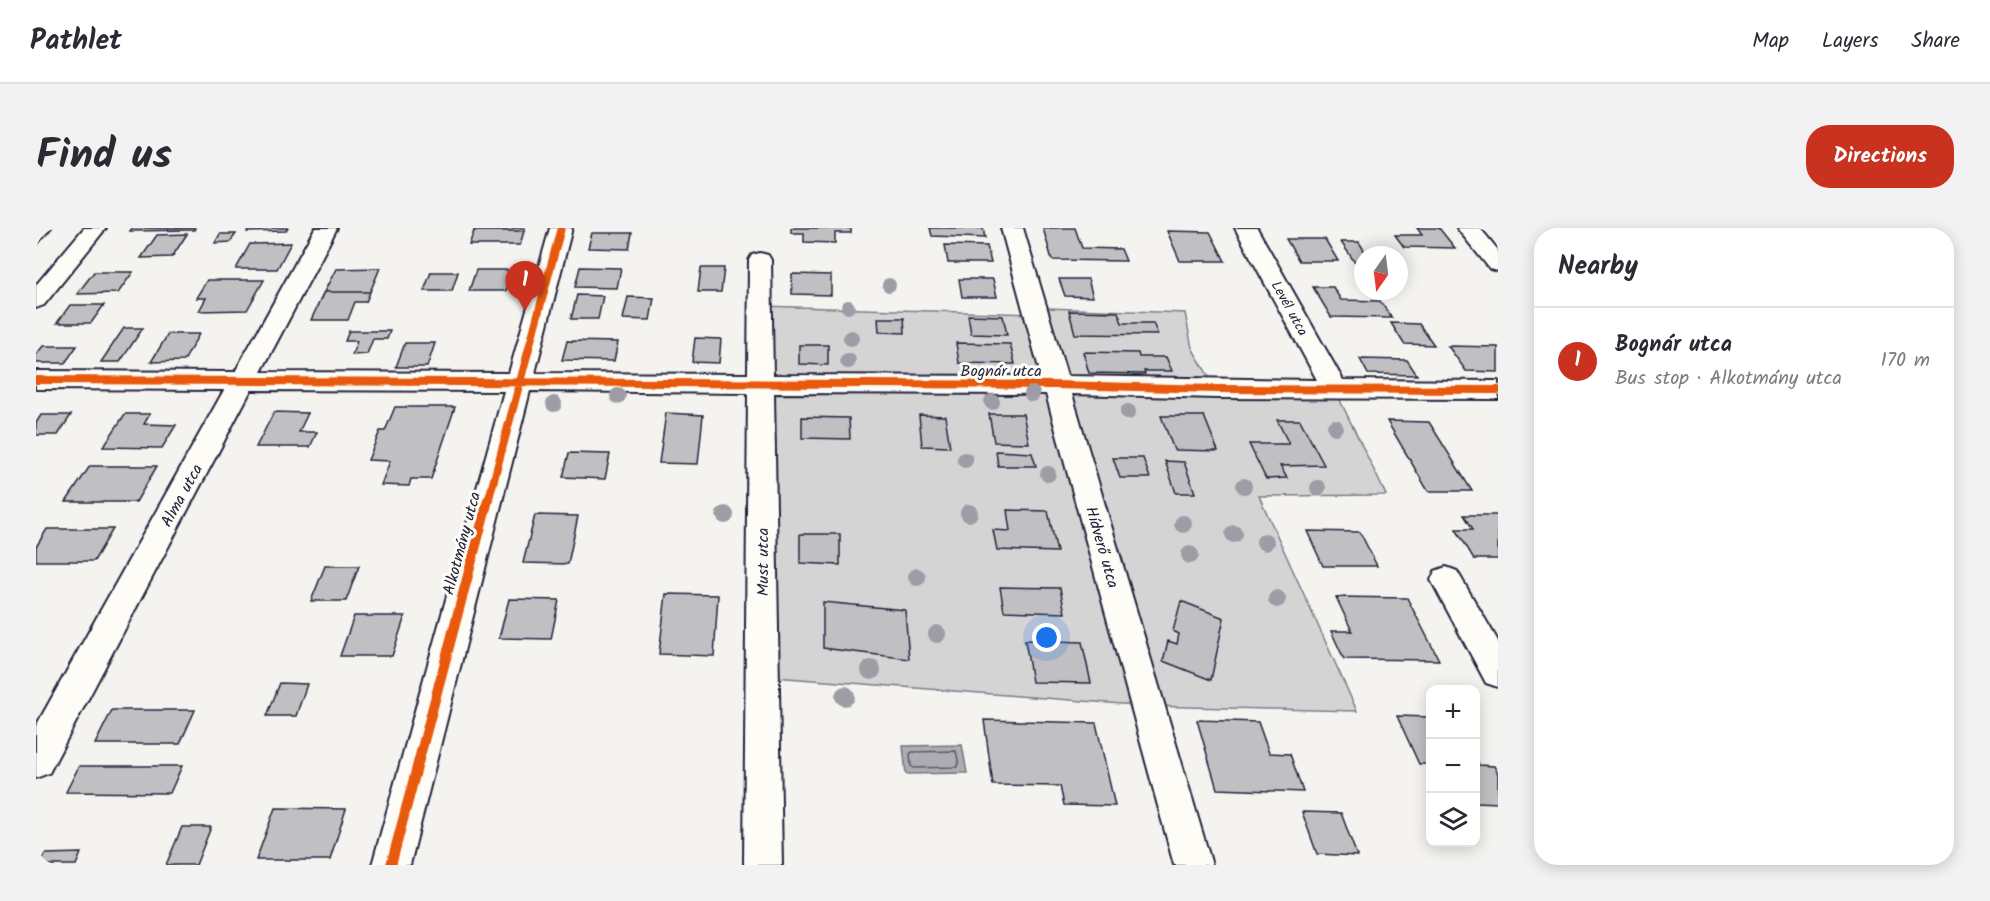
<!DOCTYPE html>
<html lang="en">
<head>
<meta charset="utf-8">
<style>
	:root { --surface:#fff; --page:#f2f2f3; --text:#2b2b33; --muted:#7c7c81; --line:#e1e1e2; --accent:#c8321e }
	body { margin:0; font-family:Kalam,sans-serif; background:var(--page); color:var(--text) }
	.controls { position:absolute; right:18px; bottom:18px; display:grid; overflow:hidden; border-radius:12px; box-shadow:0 3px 15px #0003 }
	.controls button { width:54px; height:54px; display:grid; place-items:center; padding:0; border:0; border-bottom:2px solid var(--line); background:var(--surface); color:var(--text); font:30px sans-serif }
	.compass { position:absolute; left:1318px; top:18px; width:54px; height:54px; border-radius:50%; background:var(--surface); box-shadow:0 3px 15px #0003; rotate:194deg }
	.you { position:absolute; left:1011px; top:410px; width:21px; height:21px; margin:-15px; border:4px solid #fff; border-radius:50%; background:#1a73e8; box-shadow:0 0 0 9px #1a73e833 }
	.badge { display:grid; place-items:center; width:39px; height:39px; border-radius:50%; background:var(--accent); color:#fff; font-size:20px; font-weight:700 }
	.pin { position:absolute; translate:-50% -50px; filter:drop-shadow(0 2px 3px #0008) }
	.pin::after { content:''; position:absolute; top:32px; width:21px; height:18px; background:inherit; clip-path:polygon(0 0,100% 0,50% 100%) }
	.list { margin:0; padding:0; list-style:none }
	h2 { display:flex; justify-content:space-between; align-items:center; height:78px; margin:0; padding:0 24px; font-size:26px }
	h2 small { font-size:20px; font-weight:400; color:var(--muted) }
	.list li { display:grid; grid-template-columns:39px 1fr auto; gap:18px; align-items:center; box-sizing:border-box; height:108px; padding:0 24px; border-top:2px solid var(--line) }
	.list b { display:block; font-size:22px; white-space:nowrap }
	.list p { margin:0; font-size:20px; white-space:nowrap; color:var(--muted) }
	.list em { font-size:20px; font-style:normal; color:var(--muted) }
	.icon { flex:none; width:33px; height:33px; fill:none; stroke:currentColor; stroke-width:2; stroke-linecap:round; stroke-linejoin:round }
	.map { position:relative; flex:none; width:1462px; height:637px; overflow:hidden; border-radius:24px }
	header { display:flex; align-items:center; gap:36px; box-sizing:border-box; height:84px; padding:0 30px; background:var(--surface); border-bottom:2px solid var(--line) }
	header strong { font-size:28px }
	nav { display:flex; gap:33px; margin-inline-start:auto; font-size:21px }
	.intro { display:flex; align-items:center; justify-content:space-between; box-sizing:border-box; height:144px; padding:0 36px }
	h1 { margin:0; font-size:42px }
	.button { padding:15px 27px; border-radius:24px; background:var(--accent); color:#fff; font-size:21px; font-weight:700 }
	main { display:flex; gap:36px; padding:0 36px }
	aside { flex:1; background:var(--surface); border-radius:24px; box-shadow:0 3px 15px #0003 }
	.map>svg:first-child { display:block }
	.green { fill:#d5d4d5; stroke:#7c7b88; stroke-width:1.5 }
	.water { fill:#acacb2; stroke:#757582; stroke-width:1.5 }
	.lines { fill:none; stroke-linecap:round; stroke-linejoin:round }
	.shore { stroke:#59596b; stroke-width:1.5 }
	.building { fill:#c0bfc2; stroke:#22223b; stroke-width:1.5 }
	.minor-casing { stroke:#22223b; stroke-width:4 }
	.minor { fill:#fdfcf7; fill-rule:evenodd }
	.cycleway-far1-casing { stroke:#fdfcf7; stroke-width:10 }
	.cycleway-casing { stroke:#fdfcf7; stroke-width:14 }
	.cycleway-far1 { stroke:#e8590c; stroke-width:8 }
	.cycleway { stroke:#e8590c; stroke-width:10 }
	.tree { fill:#9e9da5 }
	.labels { text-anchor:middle; stroke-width:6; stroke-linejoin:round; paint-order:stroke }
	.far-street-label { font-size:14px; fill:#22223b; stroke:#fdfcf7 }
	.street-label { font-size:16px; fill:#22223b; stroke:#fdfcf7 }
</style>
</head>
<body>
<header>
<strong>Pathlet</strong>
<nav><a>Map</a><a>Layers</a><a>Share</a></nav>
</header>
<div class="intro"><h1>Find us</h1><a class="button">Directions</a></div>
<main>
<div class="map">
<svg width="1462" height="637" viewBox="0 0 1462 637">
	<rect width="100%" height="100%" fill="#f4f3ef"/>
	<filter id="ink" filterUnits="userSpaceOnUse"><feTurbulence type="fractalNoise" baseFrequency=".0167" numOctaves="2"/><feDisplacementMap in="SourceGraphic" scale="12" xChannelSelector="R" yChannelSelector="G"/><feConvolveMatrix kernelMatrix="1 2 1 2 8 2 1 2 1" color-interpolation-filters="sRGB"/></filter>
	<g filter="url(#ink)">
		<path class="green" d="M724,78L1000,86L1010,83L1011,80L1149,85L1156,120L1180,161L1298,160L1350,267L1223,268L1321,483L1112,478L726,448Z"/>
		<path class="water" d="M926,517L931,545L870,546L867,518Z"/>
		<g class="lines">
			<path class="shore" d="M920,523L923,536L921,539L878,540L875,538L874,526L876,524Z"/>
		</g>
		<path class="building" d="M0,0H16L0,19Z
			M96,0H159L158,2L94,3Z
			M213,0H252L250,3L211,4Z
			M439,0H489L488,3H438Z
			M755,0H815V5H799V15L768,14V5H755Z
			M894,0H947L949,10L896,8Z
			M1007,0H1039L1046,20L1085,21L1090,33L1016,32Z
			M1381,0H1403L1419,20L1368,19L1359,7H1386Z
			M438,3H488L484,17H433Z
			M1131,3L1174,4L1189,33H1144Z
			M556,5H596L593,21L552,20Z
			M151,6L136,29L105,30L121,7Z
			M184,6H200L194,14L179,15Z
			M1250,11H1289L1302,33H1263Z
			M1305,14H1323L1331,27H1327V33H1318Z
			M255,15L241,41H200L214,16Z
			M909,17L951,18L955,35H912Z
			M544,39L585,40L581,60L539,59Z
			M344,40L334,64H288L300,41Z
			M665,40H688L685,64H662Z
			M440,42H476L470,63H433Z
			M58,44H97L82,65L41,66Z
			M395,44H422L416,63H388Z
			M756,46L795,47V67L756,66Z
			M923,51H957L961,69H926Z
			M1023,51H1052L1057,69L1029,68Z
			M171,52H228L211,82L163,83L170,70H160Z
			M1277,59H1297L1305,72L1344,73L1356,90L1295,89Z
			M288,64H334L330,74H319L312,92H275Z
			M541,67L567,68L562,91H535Z
			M592,69L618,70L614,92L587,91Z
			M34,77H68L55,95H21Z
			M1033,83L1082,84L1086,95H1117L1122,107L1039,106Z
			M932,87L967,88L971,107L935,106Z
			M842,90H868L869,105L843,104Z
			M1355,95L1383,96L1398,117L1368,116Z
			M88,100H107L84,134H65Z
			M313,103H354L351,111H337L331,126L316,127L321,113H309Z
			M132,106H163L148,133L115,134Z
			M659,110L685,111L683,135L656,134Z
			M531,113L582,114L578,133L526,132Z
			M369,115H399L391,139H360Z
			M920,115L974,116L979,136L923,135Z
			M763,117H792V137L763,136Z
			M7,118H41L29,135H0V127Z
			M1412,118L1462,119V144L1430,143Z
			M1047,124L1102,125L1103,129H1130L1136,143H1108L1109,146L1053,145Z
			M1324,131L1371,132L1381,147L1332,146Z
			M359,179H419L395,251H375L373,258L345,257L354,233L332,232L344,203H349Z
			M238,184L272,185L263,204H281L274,219H220Z
			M630,185L667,187L662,236L623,235Z
			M89,186H114L108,196L140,197L126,220L67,219Z
			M953,186H987L993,215L958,214Z
			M5,187H35L22,207H0V195Z
			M883,187L909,188L914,219L886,218Z
			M1125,188H1168L1182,223L1138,222Z
			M766,189L813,190L814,211L766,210Z
			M1241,192H1264L1288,237L1244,238L1251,250L1230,251L1213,216H1253Z
			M1351,193L1393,194L1436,263H1392Z
			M960,223L996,225L1000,238H962Z
			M533,225L574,226L569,251L527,249Z
			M1077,230H1107L1114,250H1084Z
			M1129,233L1148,234L1159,265H1140Z
			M54,238H121L100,274H30Z
			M971,282L1012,283L1021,324L961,322L957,302L974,303Z
			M499,287L542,288L532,336L487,335Z
			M1428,287H1462V331H1438L1420,301H1437Z
			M11,301H77L58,333H0V319Z
			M1271,303L1324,304L1341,338H1287Z
			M764,306H804V337L764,335Z
			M289,338H323L310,373H275Z
			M964,359L1024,360L1029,385L968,383Z
			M630,366L682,367L678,428L623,426Z
			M1300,369L1371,370L1403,432L1308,431L1295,403H1316Z
			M473,371L523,372L515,411L463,410Z
			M1145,373L1188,390L1175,452L1127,433L1132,413L1141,416L1143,406L1137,403Z
			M787,374L869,382L873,431L787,420Z
			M318,388H369L356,428H304Z
			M989,412L1046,414L1055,455L996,454Z
			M244,455L271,456L260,488H231Z
			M76,482H159L144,516H59Z
			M1361,488L1394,489V536H1383Z
			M948,492L1060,495L1079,578L1028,577L1024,558L957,557Z
			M1161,492L1222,494L1233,525L1254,526L1267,564L1181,561Z
			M1440,530L1443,537L1458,538L1462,546V575L1440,574Z
			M43,538H146L134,565L30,564Z
			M239,580L310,581L294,632H220Z
			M1266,584L1305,585L1321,628L1281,626Z
			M146,599H175L160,637H130Z
			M45,625L40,637H3L9,626Z"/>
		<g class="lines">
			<g class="minor-casing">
				<path id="minor" d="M48,0H70L8,77L0,80V57Z
					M279,0H301L225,144L473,145L514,0H536L499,145L712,146L713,32L716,27L724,25L732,27L735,32L737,147L1005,148L965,0H987L1031,148L1281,152L1199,0H1221L1307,152L1462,153V171L1180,170L1036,166L1176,637H1138L1010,166L738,165L746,637H708L712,165L494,163L374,637H336L468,163L215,162L13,545L0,550V498L188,162L0,161V143L199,144Z
					M1421,0H1444L1462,22V43L1454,41Z
					M1410,339L1421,343L1462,413V459L1450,455L1395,352L1399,343Z"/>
			</g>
			<use href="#minor" class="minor"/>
			<g class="cycleway-far1-casing">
				<path id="cycleway-far1" d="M0,152L1020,157L1180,161L1462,162
					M452,274L525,0"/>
			</g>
			<g class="cycleway-casing">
				<path id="cycleway" d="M355,637L452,272"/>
			</g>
			<use href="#cycleway-far1" class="cycleway-far1"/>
			<use href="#cycleway" class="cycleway"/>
		</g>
		<g class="tree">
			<circle cx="853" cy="57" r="7"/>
			<circle cx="812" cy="79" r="7"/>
			<circle cx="815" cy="110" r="8"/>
			<circle cx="812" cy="133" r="8"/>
			<circle cx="996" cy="166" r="8"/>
			<circle cx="582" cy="168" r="8"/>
			<circle cx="956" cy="174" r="8"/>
			<circle cx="518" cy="176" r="8"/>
			<circle cx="1092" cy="184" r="8"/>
			<circle cx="1299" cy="199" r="8"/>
			<circle cx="929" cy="232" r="8"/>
			<circle cx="1012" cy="246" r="8"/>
			<circle cx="1208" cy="258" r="8"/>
			<circle cx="1282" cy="260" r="8"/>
			<circle cx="933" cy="285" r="9"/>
			<circle cx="689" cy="287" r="9"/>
			<circle cx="1147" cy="296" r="9"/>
			<circle cx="1198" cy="306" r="9"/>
			<circle cx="1229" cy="314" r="9"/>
			<circle cx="1154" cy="327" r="9"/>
			<circle cx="881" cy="349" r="9"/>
			<circle cx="1241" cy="371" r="9"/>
			<circle cx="901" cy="406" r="9"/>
			<circle cx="835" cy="442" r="10"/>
			<circle cx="809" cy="468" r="10"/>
		</g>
	</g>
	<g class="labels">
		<g class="far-street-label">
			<text transform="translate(1254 80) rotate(61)" y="5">Levél utca</text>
		</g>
		<g class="street-label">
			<text x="965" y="148">Bognár utca</text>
			<text transform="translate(145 267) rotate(-61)" y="6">Alma utca</text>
			<text transform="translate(425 315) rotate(-75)" y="6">Alkotmány utca</text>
			<text transform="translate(1067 319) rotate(74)" y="6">Hídverő utca</text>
			<text transform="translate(726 334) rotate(-90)" y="6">Must utca</text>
		</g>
	</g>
</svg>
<div class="controls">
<button>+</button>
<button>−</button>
<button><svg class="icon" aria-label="layers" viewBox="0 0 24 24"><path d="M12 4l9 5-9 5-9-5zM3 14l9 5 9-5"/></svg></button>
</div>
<svg class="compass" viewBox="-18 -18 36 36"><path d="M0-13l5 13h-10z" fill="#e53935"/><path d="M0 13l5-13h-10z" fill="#7c7c81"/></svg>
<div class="you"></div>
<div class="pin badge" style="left:489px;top:83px">1</div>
</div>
<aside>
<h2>Nearby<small></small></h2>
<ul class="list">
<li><span class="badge">1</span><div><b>Bognár utca</b><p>Bus stop · Alkotmány utca</p></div><em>170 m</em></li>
</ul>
</aside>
</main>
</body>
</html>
